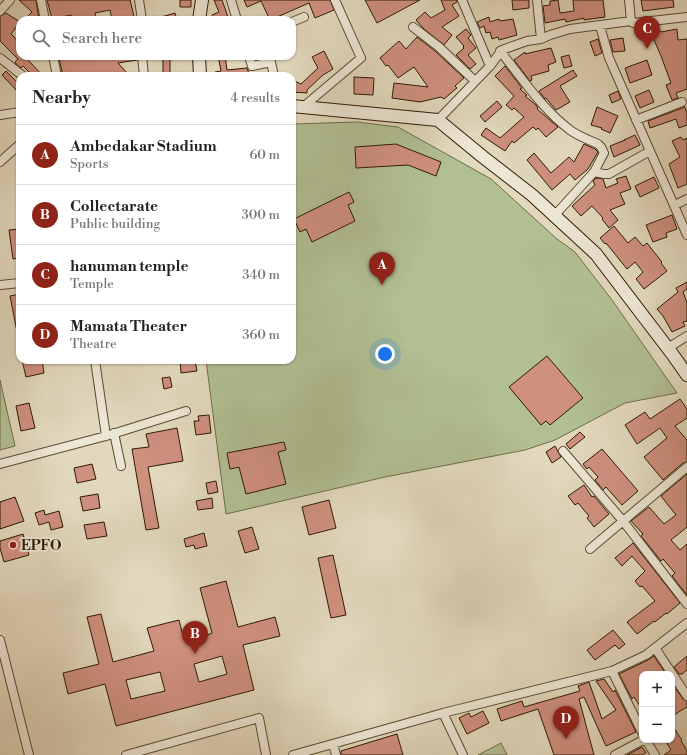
<!DOCTYPE html>
<html lang="en">
<head>
<meta charset="utf-8">
<style>
	:root { --surface:#fff; --page:#f2f2f2; --text:#222; --muted:#767676; --line:#e0e0e0; --accent:#8f2418 }
	body { margin:0; font-family:"Libre Bodoni",serif; background:var(--page); color:var(--text) }
	.controls { position:absolute; right:12px; bottom:12px; display:grid; overflow:hidden; border-radius:8px; box-shadow:0 1px 3px #0004 }
	.controls button { width:36px; height:36px; display:grid; place-items:center; padding:0; border:0; border-bottom:1px solid var(--line); background:var(--surface); color:var(--text); font:20px sans-serif }
	.you { position:absolute; left:385px; top:354px; width:14px; height:14px; margin:-10px; border:3px solid #fff; border-radius:50%; background:#1a73e8; box-shadow:0 0 0 6px #1a73e833 }
	.badge { display:grid; place-items:center; width:26px; height:26px; border-radius:50%; background:var(--accent); color:#fff; font-size:13px; font-weight:700 }
	.pin { position:absolute; translate:-50% -33px; filter:drop-shadow(0 1px 2px #0008) }
	.pin::after { content:''; position:absolute; top:21px; width:14px; height:12px; background:inherit; clip-path:polygon(0 0,100% 0,50% 100%) }
	.list { margin:0; padding:0; list-style:none }
	h2 { display:flex; justify-content:space-between; align-items:center; height:52px; margin:0; padding:0 16px; font-size:17px }
	h2 small { font-size:13px; font-weight:400; color:var(--muted) }
	.list li { display:grid; grid-template-columns:26px 1fr auto; gap:12px; align-items:center; box-sizing:border-box; height:60px; padding:0 16px; border-top:1px solid var(--line) }
	.list b { display:block; font-size:15px; white-space:nowrap }
	.list p { margin:0; font-size:13px; white-space:nowrap; color:var(--muted) }
	.list em { font-size:13px; font-style:normal; color:var(--muted) }
	.icon { flex:none; width:22px; height:22px; fill:none; stroke:currentColor; stroke-width:2; stroke-linecap:round; stroke-linejoin:round }
	.map { position:relative; flex:none; width:687px; height:755px; overflow:hidden }
	.search { position:absolute; background:var(--surface); box-shadow:0 1px 3px #0004; left:16px; top:16px; width:280px; height:44px; display:flex; align-items:center; gap:10px; box-sizing:border-box; padding:0 14px; border-radius:12px; color:var(--muted); font-size:15px }
	.panel { position:absolute; background:var(--surface); box-shadow:0 1px 3px #0004; left:16px; top:72px; width:280px; height:292px; border-radius:12px }
	.map>svg:first-child { display:block }
	.green { fill:#b1bf93; stroke:#6f6c4a }
	.building { fill:#cf907f; stroke:#2d1a01; fill-rule:evenodd }
	.lines { fill:none; stroke-linecap:round; stroke-linejoin:round }
	.street-casing { stroke:#5a4a30; stroke-width:10 }
	.secondary-casing { stroke:#2d1a01; stroke-width:14 }
	.street { stroke:#ece6d4; stroke-width:8 }
	.secondary { stroke:#ece6d4; stroke-width:12 }
	.poi-dot { fill:#8f2418; stroke:#ece6d4; stroke-width:1.5 }
	.labels { text-anchor:middle; stroke-width:3.5; stroke-linejoin:round; paint-order:stroke }
	.poi-label { font-size:14px; font-weight:bold; fill:#2d1a01; stroke:#ece6d4; text-anchor:start }
</style>
</head>
<body>
<div class="map">
<svg width="687" height="755" viewBox="0 0 687 755">
	<rect width="100%" height="100%" fill="#e2d8bd"/>
	<filter id="stains"><feTurbulence type="fractalNoise" baseFrequency=".005" numOctaves="4"/><feColorMatrix values="0 0 0 0 .2 0 0 0 0 .09 0 0 0 0 .02 0 0 0 .5 -.17"/></filter>
	<radialGradient id="worn" r=".72"><stop offset=".6" stop-color="#630" stop-opacity="0"/><stop offset="1" stop-color="#630" stop-opacity=".3"/></radialGradient>
	<path class="green" d="M357,122L398,127L491,179L557,239L575,252L612,300L677,393L625,403L555,440L525,450L385,477L226,514L206,360H292V124Z
		M0,380L15,446L0,450Z
		M501,743L507,755H478Z"/>
	<path class="building" d="M19,0H36L39,20H31L27,17L32,12Z
		M47,0H130L135,20H112L110,10L95,13L96,20H72L71,15L52,19Z
		M180,0H191V7H180Z
		M214,0H222L229,20H214L212,15L219,12Z
		M244,0H330L334,10L315,18L309,3L270,20L261,1L247,7Z
		M365,0H420L377,23Z
		M441,0H457V2L452,5L459,16L442,27L452,35L444,45L424,29L416,20L425,12L431,18L445,10Z
		M512,0H529V8L513,10Z
		M558,0L560,13L574,11L573,0H603L605,17L584,20V18L566,22L565,19L545,23L543,6L550,5V1Z
		M641,0H673L674,7L643,11Z
		M6,13L20,22L11,34L20,43V56H33L28,60L43,76H33L23,66L21,68L16,64L15,62L18,59L0,41V16Z
		M175,13L177,20H158V18Z
		M489,17L490,22L499,19L500,21L513,19L517,35L499,40L498,37L492,39L490,32L486,33L484,26L480,28L477,22Z
		M466,29L471,35L468,38L476,48L468,55L476,64L470,69L456,55L464,48L463,47L464,46L456,37Z
		M659,29L661,32L677,29L678,40L687,39V89L676,93L678,98L672,100L666,85L671,83L661,56L651,33Z
		M417,37L435,51L464,78L455,86L457,88L444,99L441,97L420,102L392,98L394,83L428,87L414,67L398,78L388,65L386,66L380,58L399,41L406,49Z
		M623,38L625,51L613,52L610,40Z
		M598,39L602,53L595,56L590,42Z
		M551,48L556,62L548,65L549,71L531,76L532,80L530,81L514,60L525,52V54Z
		M324,51L333,69L323,75L307,90V93L292,92V80L301,84L318,68L312,57Z
		M569,55L572,66L564,68L561,57Z
		M67,56H73V58L83,56H137V60L118,63L127,73L124,76H63L59,58Z
		M218,56H225L227,70L247,68L250,76H215V72L221,71Z
		M163,57H170V76H163Z
		M647,60L652,75L630,83L625,68Z
		M505,66L522,88L520,89L527,95L525,96L536,105L538,108L537,109L558,127L546,137L538,128L536,130L533,127L514,143L512,141L505,151L481,135L486,128L500,138L524,117L514,108L512,110L506,105L514,96L495,76Z
		M573,70L577,76L560,86L570,102L556,110L546,98L545,99L539,91Z
		M6,71L20,85V90L18,92L2,75Z
		M354,77L374,78L373,95L354,94Z
		M649,90L654,102L640,108L635,96Z
		M618,91L621,99L612,103L609,95Z
		M497,101L502,107L485,122L480,116Z
		M597,107L618,116L610,133L601,129L602,128L591,125Z
		M685,107L687,113V125L679,128L676,119L650,128L648,121Z
		M635,135L640,145L614,157L610,146L625,140H624Z
		M681,137L683,140L687,138V184L678,188L669,164L680,157L672,141Z
		M396,144L441,162L436,176L408,165L356,168L355,147Z
		M584,144L595,149L598,152L588,169L575,180L570,174L552,190L527,160L534,153L551,173L569,157L574,162Z
		M626,176L631,189L620,193L625,204L610,210L618,220L609,228L602,219L603,218L592,206L581,216L572,206L595,185L593,181L595,179L597,178L603,179L606,188L618,183L616,179Z
		M654,177L659,188L640,197L635,186Z
		M349,192L354,202L348,205L355,221L312,242L306,229L300,232L294,219Z
		M672,215L677,229L666,233L667,237L653,242L646,225Z
		M614,226L628,243L635,237L643,246L647,243L662,262L661,263L667,271L644,289L636,279L643,272L635,262L627,269L606,243L605,244L600,238Z
		M20,229V258L13,259L9,230Z
		M687,282V289L683,292L687,303V321L683,322L685,326L672,332L663,316L657,309L678,292L676,288Z
		M20,294V331L17,332L10,296Z
		M547,356L583,398L550,425L546,421L541,425L509,387Z
		M22,360H42L44,373L26,377Z
		M180,360H195L197,371L181,373Z
		M170,377L172,387L164,389L162,378Z
		M680,399L687,409V418L675,426L687,440V462L683,463L663,480L644,457L667,438L660,428L637,444L625,425L645,412L650,419Z
		M29,403L35,428L21,431L16,406Z
		M209,415L211,433L196,435L194,421H199L198,416Z
		M177,428L183,461L148,467L159,528L146,530L132,449L149,447L146,434Z
		M580,432L585,437L570,449L566,444Z
		M284,442L286,450L278,452L286,484L246,494L239,467L230,469L227,453Z
		M555,446L561,457L552,463L546,452Z
		M602,449L638,491L622,505L606,487L603,490L595,480L598,477L589,467L587,469L583,464Z
		M92,464L96,479L77,483L74,468Z
		M687,474V527L671,540L680,550L687,544V595L672,576L675,573L663,559L661,561L641,536L643,534L631,521L649,507L664,524L676,515L661,496Z
		M216,481L218,492L208,494L206,483Z
		M584,485L592,497L594,496L609,514L594,527L587,518L589,516L578,503L575,505L568,496Z
		M98,494L100,508L83,511L80,497Z
		M15,497L24,521L0,529V502Z
		M212,498L213,508L198,510L196,501Z
		M329,500L336,528L309,535L302,507Z
		M44,510L45,515L59,511L63,527L51,530L49,522L39,525L35,513Z
		M104,522L107,536L87,539L84,525Z
		M252,527L259,549L245,553L238,531Z
		M204,533L207,546L195,549L194,545L186,547L184,539Z
		M23,534L29,555L4,562L0,548V541Z
		M633,543L680,603L667,614L666,613L655,622L654,621L637,634L627,622L655,601L642,586L640,587L635,581L645,571L632,556L622,566L615,558Z
		M333,555L346,615L331,618L318,558Z
		M226,581L238,627L275,617L280,636L243,645L254,690L116,726L105,684L68,694L63,673L99,664L87,617L101,614L113,662L154,651L147,628L179,620L184,640L203,637L212,633L200,588ZM222,656L227,674L199,682L194,664ZM160,672L165,691L131,699L126,680Z
		M613,630L625,644L619,649L615,645L595,660L587,650Z
		M654,656L666,674H642V709L634,697L632,699L619,674L648,660Z
		M687,656V670L682,674H679L674,667Z
		M604,679L613,692L615,690L636,732L606,746L584,697L579,699L594,755H554L538,709L501,721L497,709L522,701L524,707L580,691L578,686L589,682L602,719L616,710L596,681Z
		M676,689L683,699L687,701V707L672,716V691Z
		M483,711L489,723L467,734L459,718L469,713L471,717Z
		M672,725L682,740L681,741L687,750V755H664L671,750L665,740H672Z
		M397,734L403,755H341V751Z
		M642,747L646,753L642,755H627Z"/>
	<g class="lines">
		<g class="street-casing">
			<path id="street" d="M41,0L45,20
				M139,0L142,20
				M231,0L237,20
				M462,0L490,66
				M537,0L541,39
				M629,0L631,21
				M0,11L10,0
				M292,22L304,17
				M600,26L609,58L687,235
				M413,27L439,47L475,81
				M500,51C522,78 542,109 570,130C578,136 589,140 598,144L601,147L604,153L594,172L555,215
				M53,56L57,76
				M142,56L144,76
				M249,56L252,66L271,62L274,76
				M0,58L23,76
				M303,107L361,58L335,0
				M0,115L20,112
				M438,120L490,66L502,50L527,41L541,39L550,35L570,29L631,21L633,23L687,17
				M636,120L682,102
				M0,162L20,144
				M594,172L604,174H609L650,151
				M675,205L687,199
				M0,285L20,283
				M668,348L687,336
				M95,360L106,436
				M114,433L121,466
				M563,451L623,521L687,604
				M0,464L106,436L186,411
				M590,549L687,467
				M0,640L29,755
				M655,648L687,696
				M612,671L642,732
				M443,713L463,755
				M646,740L655,755
				M333,744L336,755
				M126,755L259,718L266,755
				M293,755L443,713L612,671L646,655L687,623
				M615,755L643,740"/>
		</g>
		<g class="secondary-casing">
			<path id="secondary" d="M199,20L202,0
				M199,56L200,76
				M292,106L438,120L483,157L532,195L596,254L673,355L687,375"/>
		</g>
		<use href="#street" class="street"/>
		<use href="#secondary" class="secondary"/>
	</g>
	<circle class="poi-dot" cx="13" cy="545" r="4"/>
	<g class="labels">
		<g class="poi-label">
			<text x="21" y="550">EPFO</text>
		</g>
	</g>
	<rect width="100%" height="100%" filter="url(#stains)"/>
	<rect width="100%" height="100%" fill="url(#worn)"/>
</svg>
<div class="controls">
<button>+</button>
<button>−</button>
</div>
<div class="you"></div>
<div class="pin badge" style="left:382px;top:285px">A</div>
<div class="pin badge" style="left:195px;top:654px">B</div>
<div class="pin badge" style="left:647px;top:49px">C</div>
<div class="pin badge" style="left:566px;top:739px">D</div>
<div class="search"><svg class="icon" aria-label="search" viewBox="0 0 24 24"><circle cx="10" cy="10" r="6"/><path d="M15 15l6 6"/></svg>Search here</div>
<section class="panel">
<h2>Nearby<small>4 results</small></h2>
<ul class="list">
<li><span class="badge">A</span><div><b>Ambedakar Stadium</b><p>Sports</p></div><em>60 m</em></li>
<li><span class="badge">B</span><div><b>Collectarate</b><p>Public building</p></div><em>300 m</em></li>
<li><span class="badge">C</span><div><b>hanuman temple</b><p>Temple</p></div><em>340 m</em></li>
<li><span class="badge">D</span><div><b>Mamata Theater</b><p>Theatre</p></div><em>360 m</em></li>
</ul>
</section>
</div>
</body>
</html>
